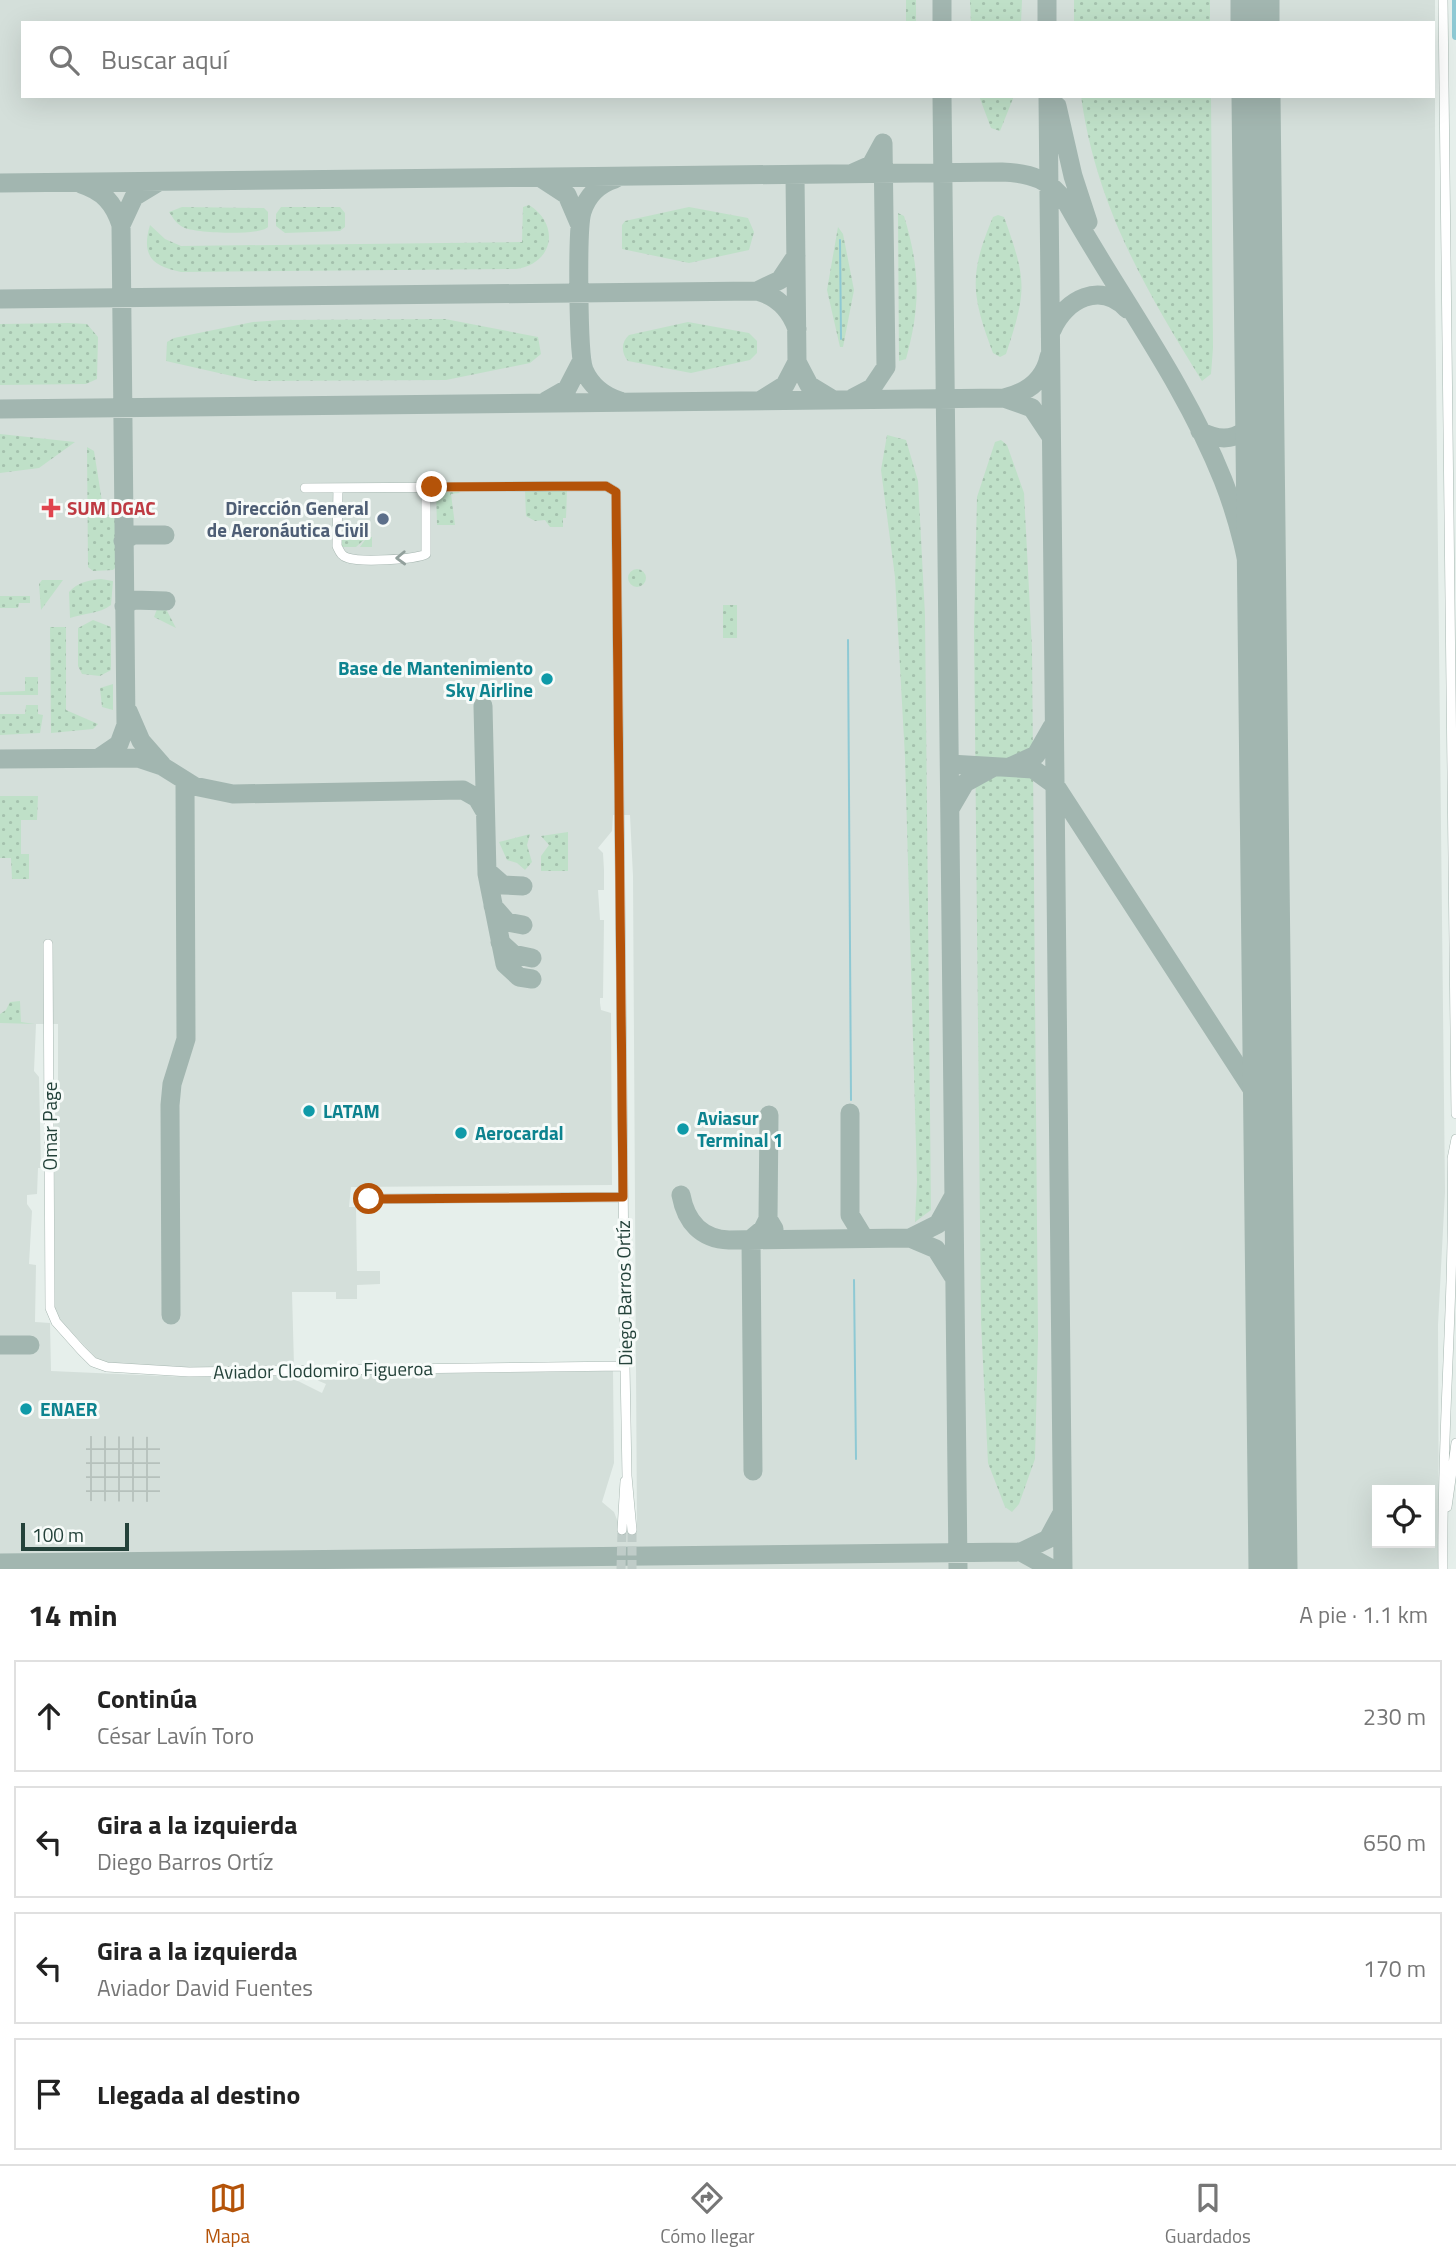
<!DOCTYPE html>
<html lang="es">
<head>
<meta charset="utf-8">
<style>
	:root { --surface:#fff; --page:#f6f6f6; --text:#222; --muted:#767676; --line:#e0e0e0; --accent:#b45309 }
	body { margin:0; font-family:"Titillium Web",sans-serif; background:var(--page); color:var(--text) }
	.controls { position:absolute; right:21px; bottom:21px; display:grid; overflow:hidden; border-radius:0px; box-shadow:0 7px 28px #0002 }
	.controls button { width:63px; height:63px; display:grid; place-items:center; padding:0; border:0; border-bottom:2px solid var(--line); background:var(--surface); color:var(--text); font:35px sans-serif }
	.scale { position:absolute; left:21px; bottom:18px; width:108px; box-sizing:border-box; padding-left:7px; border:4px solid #24423a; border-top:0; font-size:19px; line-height:24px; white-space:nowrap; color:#24423a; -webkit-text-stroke:5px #f7fbf9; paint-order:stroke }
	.stop { position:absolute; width:21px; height:21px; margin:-16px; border:5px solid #b45309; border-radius:50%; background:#fff }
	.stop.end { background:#b45309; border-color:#fff; box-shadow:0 2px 7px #0008 }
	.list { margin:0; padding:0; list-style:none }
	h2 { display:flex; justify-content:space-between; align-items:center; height:91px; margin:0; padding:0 28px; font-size:30px }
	h2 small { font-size:23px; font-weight:400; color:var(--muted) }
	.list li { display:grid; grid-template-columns:46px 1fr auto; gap:21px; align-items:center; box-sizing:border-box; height:112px; margin:0 14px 14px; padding:0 14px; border:2px solid var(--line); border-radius:0px }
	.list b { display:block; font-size:26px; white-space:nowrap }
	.list p { margin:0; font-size:23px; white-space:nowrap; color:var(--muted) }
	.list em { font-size:23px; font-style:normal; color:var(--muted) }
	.icon { flex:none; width:38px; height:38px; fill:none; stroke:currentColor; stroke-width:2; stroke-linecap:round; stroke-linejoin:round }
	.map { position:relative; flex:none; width:1456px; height:1569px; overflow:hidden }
	.search { position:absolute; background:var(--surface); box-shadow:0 7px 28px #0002; left:21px; right:21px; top:21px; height:77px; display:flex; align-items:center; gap:18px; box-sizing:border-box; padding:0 24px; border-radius:0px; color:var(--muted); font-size:26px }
	.sheet { height:595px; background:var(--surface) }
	nav { display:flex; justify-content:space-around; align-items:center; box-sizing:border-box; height:98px; border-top:2px solid var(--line); background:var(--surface); font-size:19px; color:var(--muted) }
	nav a { display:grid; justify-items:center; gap:4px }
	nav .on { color:var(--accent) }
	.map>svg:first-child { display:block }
	.built { fill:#d4dfda; fill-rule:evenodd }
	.industrial { fill:url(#industrial-grid) }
	.grass { fill:url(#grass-dots) }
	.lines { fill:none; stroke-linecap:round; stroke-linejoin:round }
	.stream { stroke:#8ec9d4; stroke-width:2 }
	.canal { stroke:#8ec9d4; stroke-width:8 }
	.taxiway { stroke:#a2b6b0; stroke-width:19 }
	.runway { stroke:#a2b6b0; stroke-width:49 }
	.street-tunnel { stroke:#bfccc8; stroke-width:9; stroke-dasharray:9 4.5; stroke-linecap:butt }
	.street-casing { stroke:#a8b8b2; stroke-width:10 }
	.street { stroke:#fff; stroke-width:9 }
	.oneway { stroke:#92a09c }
	.route { stroke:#b45309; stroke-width:9 }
	.health-dot { fill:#e0444e; stroke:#f7fbf9; stroke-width:2.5 }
	.service-dot { fill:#5c6f8a; stroke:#f7fbf9; stroke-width:2.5 }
	.culture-dot { fill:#0f9aa8; stroke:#f7fbf9; stroke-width:2.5 }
	.labels { text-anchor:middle; stroke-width:6; stroke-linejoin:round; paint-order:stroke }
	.health-label { font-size:19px; font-weight:bold; fill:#be3a42; stroke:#f7fbf9; text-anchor:start }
	.service-label { font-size:19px; font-weight:bold; fill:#4e5e75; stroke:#f7fbf9; text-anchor:end }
	.culture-label { font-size:19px; font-weight:bold; fill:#0d838f; stroke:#f7fbf9; text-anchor:start }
	.street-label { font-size:19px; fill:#24423a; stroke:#f7fbf9 }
</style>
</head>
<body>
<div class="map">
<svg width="1456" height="1569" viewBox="0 0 1456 1569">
	<defs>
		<pattern id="industrial-grid" width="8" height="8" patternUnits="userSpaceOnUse" patternTransform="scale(1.75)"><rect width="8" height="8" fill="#d4dfda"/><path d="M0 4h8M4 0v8" fill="none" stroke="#b6c1bc"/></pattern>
		<pattern id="grass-dots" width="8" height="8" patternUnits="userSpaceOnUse" patternTransform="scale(1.75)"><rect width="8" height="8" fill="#bfe0c8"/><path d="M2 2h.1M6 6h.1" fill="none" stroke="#a4c1ad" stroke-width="1.8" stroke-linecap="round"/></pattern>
	</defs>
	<rect width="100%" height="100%" fill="#e6efeb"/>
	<path class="built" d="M0,0H1435V279L1445,1192L1438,1325L1439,1569H0ZM23,23H1433V96H23ZM613,815H630L633,876L637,1530H621L614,1512L602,1502L614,1463L613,1371L314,1375L312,1378L326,1384L322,1393L288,1376L186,1377L51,1371L50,1323L35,1322L36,1265L29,1264L32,1211L27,1204V1195L37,1194L38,1168H41L39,1077L34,1071L36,1024H58V1090H54L55,1308L60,1320L98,1360L109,1364L171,1368L294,1366L292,1292H336V1299H357V1285L380,1284V1271H357L356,1207H349L351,1187L612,1185L611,1013L601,1010L600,1003V998H603L604,920H600L598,890H604V870L603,853L598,848L612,831ZM1377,1490H1430V1543H1377Z"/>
	<path class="industrial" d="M86,1436L160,1437V1502L86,1501Z"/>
	<path class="grass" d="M906,0H916V23H906Z
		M970,0H1022L1021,23H971Z
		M1074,0H1210V23H1074Z
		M979,96H1014L1000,131L991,128Z
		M1081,96H1211L1213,348L1211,374L1202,381C1145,289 1096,205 1081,96Z
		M529,205C561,225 553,264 516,269L181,272C152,266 141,256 150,225L165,239L181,246L522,242L523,207Z
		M182,207L264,208L268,212V227C259,236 197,233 185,228C177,225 173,218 169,212Z
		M281,207H340L345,213V227L340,231L285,233L276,226V214Z
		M689,207L748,218L754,232L749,250L689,263L622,249V225L625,221Z
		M898,213L904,216C920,269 921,305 906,359L899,361Z
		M998,215L1004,217C1027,281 1027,290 1006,354L1000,357L993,353C972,296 968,276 993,217Z
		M838,227L843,234L854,290L843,347H840L827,290Z
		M445,319L538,337L541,354L530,363L446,380L254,381L166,361L167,342L174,338L253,322L281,320Z
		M688,322L749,333L757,341V353L750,360L691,373L628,361C621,353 621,342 629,335Z
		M69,323L87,324L98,337L97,379L86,384L0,385V324Z
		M0,434L75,442L39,468L0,473Z
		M887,435L906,440L918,481L925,615L931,1210L915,1222L917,1181L905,757L895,577L881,470Z
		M1001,440L1007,445L1024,493L1032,648L1038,1337L1035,1459L1019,1504L1012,1512L1005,1507L988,1463L981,1322L974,629L977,497L995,442Z
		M87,447L94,451L104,514L116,515V567L113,570L93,571L88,567Z
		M525,490H567L566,518H563V527H550L545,520L535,521L526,516Z
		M457,491L460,493L451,494L455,525H437L436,492Z
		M342,532H371L368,537H372V547H360L367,537L356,547H342Z
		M628 578a9 9 0 1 1 18 0a9 9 0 1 1-18 0Z
		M101,579L113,581L111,605C99,614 84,613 70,618L69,592C77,583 88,580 101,579Z
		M42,580H63L41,610L39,584Z
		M0,596H30V603H19L18,608H0V614Z
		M723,605H737V638H723Z
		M157,609H166L176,628L154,617Z
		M93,620L111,627V670L100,676L82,674L78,666V628Z
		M50,627H66V710L98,724L93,729L51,733Z
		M25,677H38V695H0V692L25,691Z
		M113,684V710L102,707L100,688Z
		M26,705H38V714L43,715L40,733L0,735V714H25Z
		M0,796H38L37,820H21V854H29V879H12L11,858H0Z
		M568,832V871H541V856L549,845L541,836Z
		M530,834L527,845L532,862L525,870L517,863L507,860L499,842Z
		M20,1001L21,1022L35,1024L0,1023V1014L6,1010L10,1002Z"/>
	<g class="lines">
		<path class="stream" d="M840,240L841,339
			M848,640L851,1100
			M854,1280L856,1459"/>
		<path class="canal" d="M1456,0V36"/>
		<path class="taxiway" d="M942,0V23
			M1047,0V23
			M942,96L958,1569
			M1048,96L1063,1569
			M1057,106L1073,176L1088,222
			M795,175L797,362L809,385L832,399
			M541,178L567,195L579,223
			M615,179C599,184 587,196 582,212C577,229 578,355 584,370C591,386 604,396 620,401
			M0,183L1002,172C1032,173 1051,180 1068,205C1119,296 1184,382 1223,480C1248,543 1258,610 1262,678
			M81,184C103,191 114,203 121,225
			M757,291L780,280L796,256
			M0,299L757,291C777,296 790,309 797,329
			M1052,330C1065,299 1101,281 1127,309
			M853,398L872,388L886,367L883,143L871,165L853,173
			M1004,398C1026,393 1044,381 1049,357
			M761,400L785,385L797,362
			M546,401L567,389L581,362
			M0,409L1004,398L1032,408L1050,435
			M1200,431C1226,445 1246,437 1260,413
			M123,541L133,535H165
			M124,606L133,600L166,601
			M483,706L487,874L505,964L519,977L532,979
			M128,711L141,741L162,765
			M100,757L119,744L126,725L121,225L134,197L157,183
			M0,759L138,758L162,766L194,786L233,794L463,790L477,798L484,810
			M950,764L1033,769L1055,785L1267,1112
			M1010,767L1036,755L1052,727
			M951,807L965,783L994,767
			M487,871L503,885L523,886
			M493,906L507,922L523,925
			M500,942L513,954L532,958
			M850,1113V1215L864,1238
			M769,1115L768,1219L774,1229
			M681,1195C686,1222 701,1239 729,1240L910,1238L938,1224L953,1197
			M910,1238L936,1249L953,1276
			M171,1315L170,1105L172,1084L186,1039L185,781
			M0,1345H30
			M753,1471L751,1239L763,1229L768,1219
			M1021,1552L1048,1539L1061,1515
			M0,1563L1021,1552L1052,1569"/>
		<path class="runway" d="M1255,0V23
			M1256,96L1273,1569"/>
		<path class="street-tunnel" d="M621,1569L622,1530
			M632,1569V1530"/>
		<g class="street-casing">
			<path id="street" d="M1443,0L1456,1114
				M305,488L606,486L616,492L625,1366L627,1476L632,1530
				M338,489L337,546C340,552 341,556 348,558C360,562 414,560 426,554V487
				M48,944L50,1308L56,1322L81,1350L93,1362L107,1367L189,1372L625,1366
				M363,1199L623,1197
				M1447,1507L1456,1443
				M622,1530L625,1481
				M1443,1569C1441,1433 1455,1296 1452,1159L1456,1139"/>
		</g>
		<use href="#street" class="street"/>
	</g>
	<defs><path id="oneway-chevron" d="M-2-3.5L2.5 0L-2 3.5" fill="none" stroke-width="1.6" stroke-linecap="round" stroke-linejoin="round" transform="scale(1.75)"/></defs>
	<use class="oneway" href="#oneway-chevron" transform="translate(401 558) rotate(178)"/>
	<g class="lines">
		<path class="route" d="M369,1199L623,1197L616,492L606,486L432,487"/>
	</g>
	<path class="health-dot" d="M47.5 497.5h7v7h7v7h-7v7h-7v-7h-7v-7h7z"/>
	<circle class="service-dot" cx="383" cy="519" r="7"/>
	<g class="culture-dot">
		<circle cx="547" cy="679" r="7"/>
		<circle cx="309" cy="1111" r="7"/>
		<circle cx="683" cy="1129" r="7"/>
		<circle cx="461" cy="1133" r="7"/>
		<circle cx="26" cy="1409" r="7"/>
	</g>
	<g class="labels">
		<g class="health-label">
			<text x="67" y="515">SUM DGAC</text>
		</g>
		<g class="service-label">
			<text x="369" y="515">Dirección General<tspan x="369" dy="22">de Aeronáutica Civil</tspan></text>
		</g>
		<g class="culture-label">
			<text x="533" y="675" text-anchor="end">Base de Mantenimiento<tspan x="533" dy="22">Sky Airline</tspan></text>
			<text x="323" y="1118">LATAM</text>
			<text x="697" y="1125">Aviasur<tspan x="697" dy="22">Terminal 1</tspan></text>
			<text x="475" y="1140">Aerocardal</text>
			<text x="40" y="1416">ENAER</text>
		</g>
		<g class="street-label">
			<text transform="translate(50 1126) rotate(-90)" y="7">Omar Page</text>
			<text transform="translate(624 1293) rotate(-91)" y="7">Diego Barros Ortíz</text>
			<text transform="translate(323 1370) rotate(-1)" y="7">Aviador Clodomiro Figueroa</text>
		</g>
	</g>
</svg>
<div class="controls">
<button><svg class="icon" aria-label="locate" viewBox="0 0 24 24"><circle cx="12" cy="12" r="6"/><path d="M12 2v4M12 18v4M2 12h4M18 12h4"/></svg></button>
</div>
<div class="scale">100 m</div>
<div class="stop" style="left:369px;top:1199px"></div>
<div class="stop end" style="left:432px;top:487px"></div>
<div class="search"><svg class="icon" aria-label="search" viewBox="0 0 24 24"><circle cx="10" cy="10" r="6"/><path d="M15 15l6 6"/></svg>Buscar aquí</div>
</div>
<section class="sheet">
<h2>14 min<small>A pie · 1.1 km</small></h2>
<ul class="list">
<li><svg class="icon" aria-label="ahead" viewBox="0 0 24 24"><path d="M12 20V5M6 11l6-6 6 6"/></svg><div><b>Continúa</b><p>César Lavín Toro</p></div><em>230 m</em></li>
<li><svg class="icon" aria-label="left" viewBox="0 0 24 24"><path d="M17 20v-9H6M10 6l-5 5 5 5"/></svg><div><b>Gira a la izquierda</b><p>Diego Barros Ortíz</p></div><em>650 m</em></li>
<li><svg class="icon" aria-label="left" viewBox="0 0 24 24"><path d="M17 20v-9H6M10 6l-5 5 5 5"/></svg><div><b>Gira a la izquierda</b><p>Aviador David Fuentes</p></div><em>170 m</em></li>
<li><svg class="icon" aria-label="arrive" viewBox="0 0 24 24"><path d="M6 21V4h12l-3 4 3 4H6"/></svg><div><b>Llegada al destino</b></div></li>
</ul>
</section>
<nav>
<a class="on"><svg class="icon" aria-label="map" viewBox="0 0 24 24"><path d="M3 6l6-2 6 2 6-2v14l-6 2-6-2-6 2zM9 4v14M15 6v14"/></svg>Mapa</a>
<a><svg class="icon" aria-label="directions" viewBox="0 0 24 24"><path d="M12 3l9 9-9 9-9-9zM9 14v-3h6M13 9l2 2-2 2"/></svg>Cómo llegar</a>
<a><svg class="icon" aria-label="saved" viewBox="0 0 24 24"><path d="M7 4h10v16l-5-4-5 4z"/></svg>Guardados</a>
</nav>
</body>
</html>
